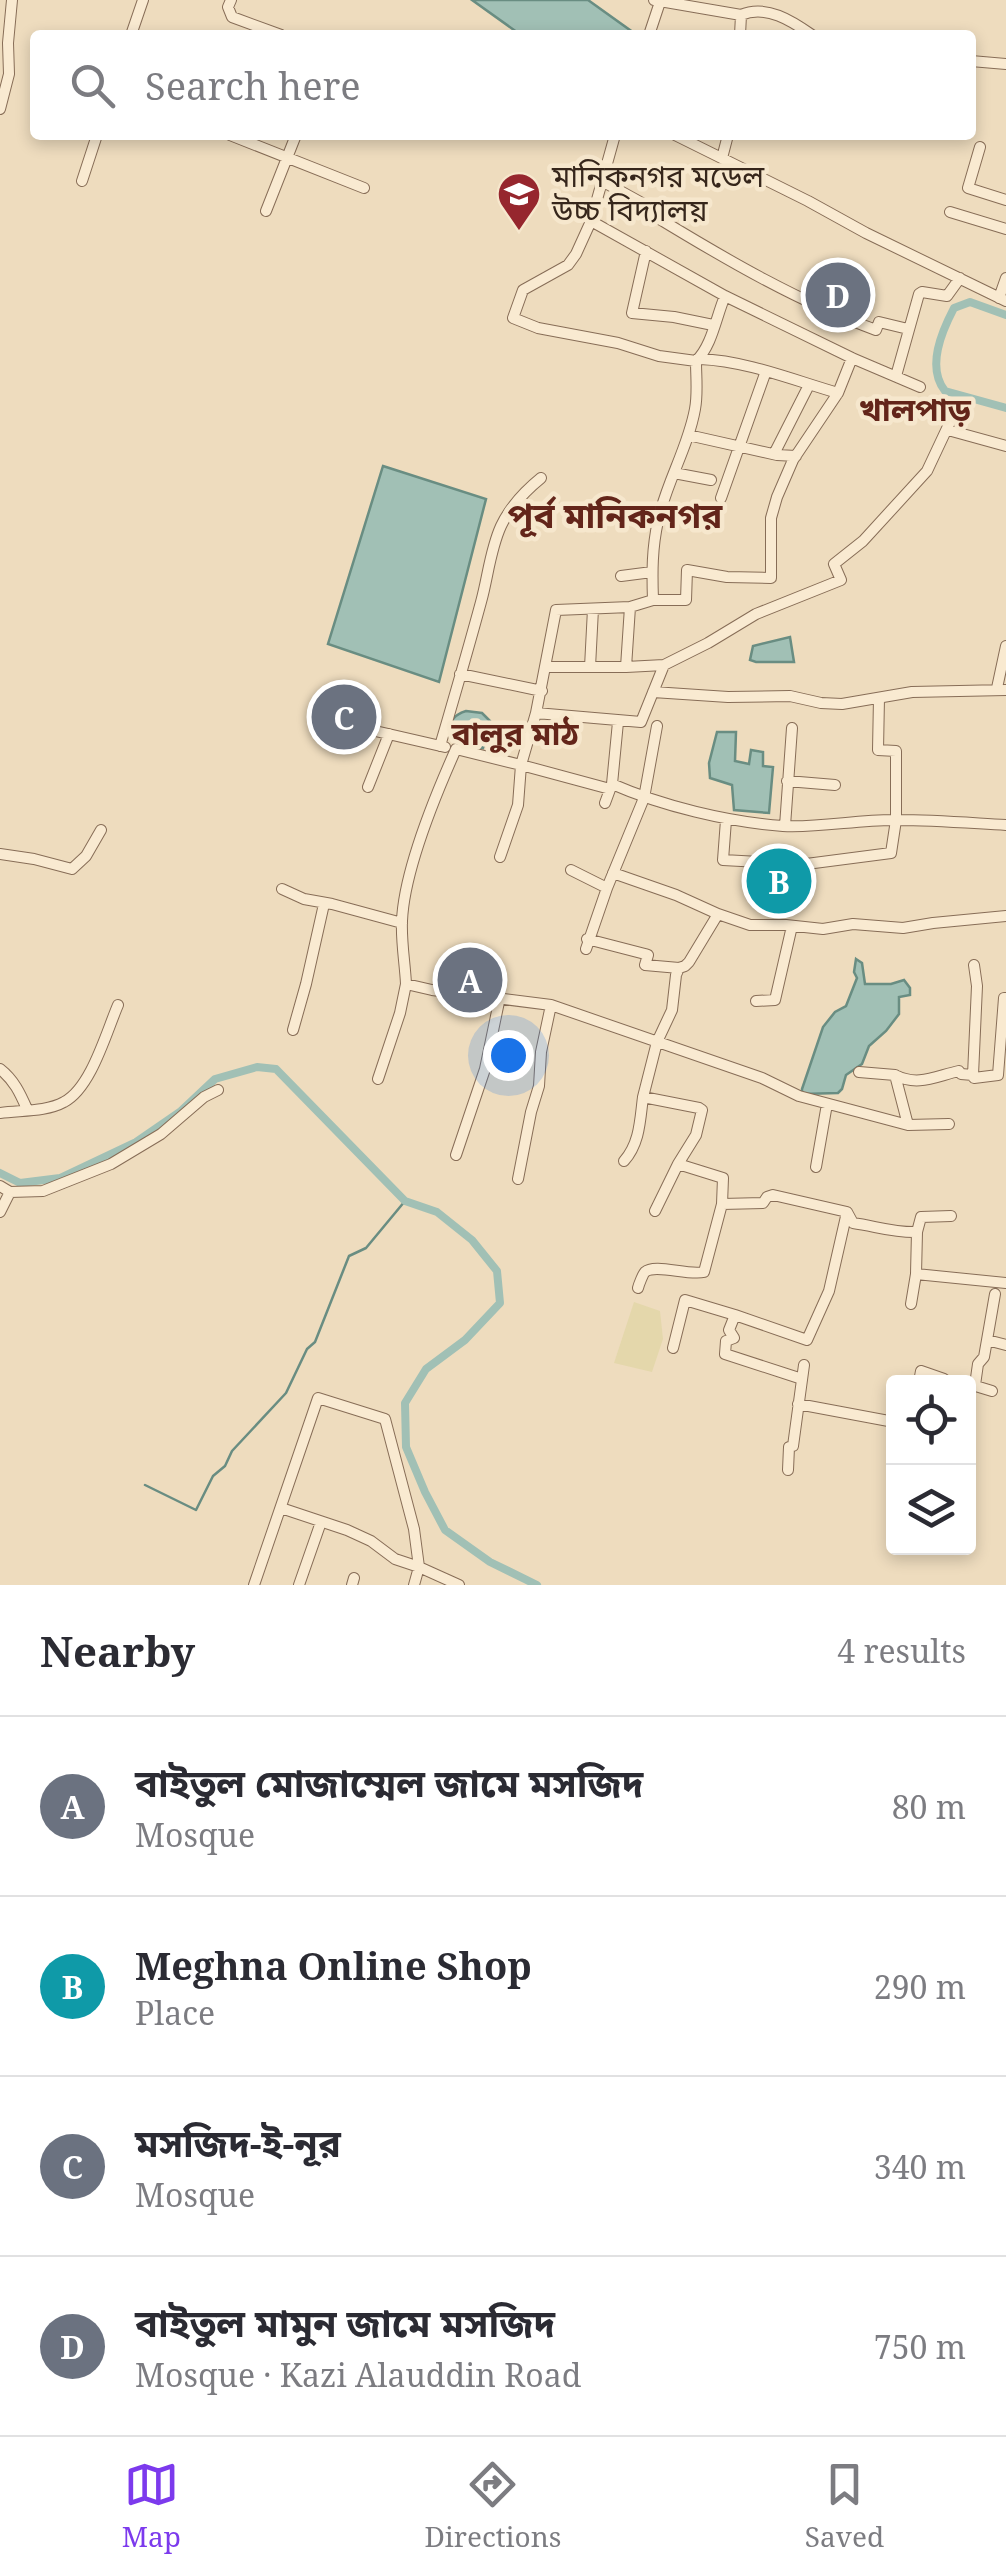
<!DOCTYPE html>
<html lang="en">
<head>
<meta charset="utf-8">
<style>
	:root { --surface:#fff; --page:#f2f2f3; --text:#2b2b33; --muted:#7c7c81; --line:#e1e1e2; --accent:#7c3aed }
	body { margin:0; font-family:"Noto Serif","Noto Sans Bengali",serif; background:var(--page); color:var(--text) }
	.controls { position:absolute; right:30px; bottom:30px; display:grid; overflow:hidden; border-radius:10px; box-shadow:0 5px 15px #0003 }
	.controls button { width:90px; height:90px; display:grid; place-items:center; padding:0; border:0; border-bottom:2px solid var(--line); background:var(--surface); color:var(--text); font:50px sans-serif }
	.you { position:absolute; left:508px; top:1055px; width:35px; height:35px; margin:-25px; border:8px solid #fff; border-radius:50%; background:#1a73e8; box-shadow:0 0 0 15px #1a73e833 }
	.badge { display:grid; place-items:center; width:65px; height:65px; border-radius:50%; background:var(--accent); color:#fff; font-size:32px; font-weight:700 }
	.pin { position:absolute; translate:-50% -50%; border:5px solid #fff; box-shadow:0 2px 10px #0006 }
	.list { margin:0; padding:0; list-style:none }
	h2 { display:flex; justify-content:space-between; align-items:center; height:130px; margin:0; padding:0 40px; font-size:42px }
	h2 small { font-size:32px; font-weight:400; color:var(--muted) }
	.list li { display:grid; grid-template-columns:65px 1fr auto; gap:30px; align-items:center; box-sizing:border-box; height:180px; padding:0 40px; border-top:2px solid var(--line) }
	.list b { display:block; font-size:38px; white-space:nowrap }
	.list p { margin:0; font-size:32px; white-space:nowrap; color:var(--muted) }
	.list em { font-size:32px; font-style:normal; color:var(--muted) }
	.icon { flex:none; width:55px; height:55px; fill:none; stroke:currentColor; stroke-width:2; stroke-linecap:round; stroke-linejoin:round }
	.map { position:relative; flex:none; width:1006px; height:1585px; overflow:hidden }
	.search { position:absolute; background:var(--surface); box-shadow:0 5px 15px #0003; left:30px; right:30px; top:30px; height:110px; display:flex; align-items:center; gap:25px; box-sizing:border-box; padding:0 35px; border-radius:10px; color:var(--muted); font-size:38px }
	.sheet { height:850px; background:var(--surface) }
	nav { display:flex; justify-content:space-around; align-items:center; box-sizing:border-box; height:140px; border-top:2px solid var(--line); background:var(--surface); font-size:28px; color:var(--muted) }
	nav a { display:grid; justify-items:center; gap:5px }
	nav .on { color:var(--accent) }
	.map>svg:first-child { display:block }
	.farmland { fill:#e4d7ab }
	.water { fill:#a1c0b5; stroke:#698d82; stroke-width:2.5 }
	.lines { fill:none; stroke-linecap:round; stroke-linejoin:round }
	.stream { stroke:#698d82; stroke-width:2.5 }
	.canal { stroke:#a1c0b5; stroke-width:8 }
	.minor-casing { stroke:#876d57; stroke-width:12 }
	.minor { stroke:#f9ead1; stroke-width:10 }
	.labels { text-anchor:middle; stroke-width:9; stroke-linejoin:round; paint-order:stroke }
	.poi-label { font-size:30px; fill:#36261b; stroke:#f6e7cd; text-anchor:start }
	.neighbourhood-label { font-size:32px; font-weight:bold; fill:#63251a; stroke:#f6e7cd }
	.quarter-label { font-size:35px; font-weight:bold; fill:#63251a; stroke:#f6e7cd }
</style>
</head>
<body>
<div class="map">
<svg width="1006" height="1585" viewBox="0 0 1006 1585">
	<rect width="100%" height="100%" fill="#eedcbe"/>
	<path class="farmland" d="M634,1302L660,1311L663,1339L652,1372L614,1363Z"/>
	<path class="water" d="M472,0H588L634,33L633,35H521Z
		M383,466L486,499L439,682L328,644Z
		M790,637L794,662H756L750,660L753,646Z
		M466,711L482,713L490,721L483,748L462,745L450,737C447,724 453,715 466,711Z
		M717,732H736L735,761L749,764L751,750L763,752V766L773,767L769,813L734,810L732,785L710,778L709,763Z
		M856,959L862,963L865,984H891L904,980L910,988V995L899,997V1014L886,1031L869,1046L862,1064L846,1075L842,1089L838,1093L802,1094V1089L823,1027L835,1012L846,1006L857,978L854,972Z"/>
	<g class="lines">
		<path class="stream" d="M145,1485L196,1510L213,1476L225,1466L232,1451L286,1393L307,1349L315,1342L349,1256L366,1248L405,1201"/>
		<path class="canal" d="M1006,315L970,302L954,308C942,331 926,367 945,391L1006,408
			M0,1173L20,1183L60,1178L136,1142L181,1111L215,1079L257,1067L276,1069L405,1201L437,1212L472,1240L497,1271L500,1303L465,1340L426,1369L405,1403L406,1447L425,1492L445,1530L490,1562L537,1585"/>
		<g class="minor-casing">
			<path id="minor" d="M231,0L228,7L232,17L281,35
				M654,0L741,15C766,4 792,21 812,35
				M131,35L143,0
				M649,35L660,2
				M740,35L741,15
				M971,61L1006,64
				M0,109L9,74L8,43L12,0
				M230,135L364,188
				M615,135L591,221L576,254L568,265L523,290L513,318L538,328L618,343L659,356L696,361
				M675,135L808,201L866,233L1006,301
				M980,147L968,188L1006,200
				M722,158L728,135
				M82,181L97,135
				M602,181L660,213L658,218C727,260 799,302 876,330L879,322L908,329
				M266,211L296,135
				M950,212L1006,229
				M591,221L725,296L852,358L920,387
				M646,251L632,313L674,317L713,325
				M999,298L1006,278
				M700,359C747,361 793,380 838,393
				M896,376L919,294L922,292L947,296L960,278
				M948,430L1006,446
				M688,435L777,455L796,456
				M774,454L809,385
				M674,473L711,480
				M721,498L766,371
				M621,576L652,572
				M653,600H686L687,570L727,577L771,578V518L777,497L793,460L838,393L852,358
				M664,665L626,667L630,607L653,600C652,572 652,548 658,521C666,483 688,448 695,409C698,394 696,377 696,361C712,346 716,317 725,296
				M547,667H626
				M590,667L593,609
				M460,674L542,691
				M997,688L1006,646
				M653,692L728,697L790,696L821,703L842,704L912,692L1006,690
				M536,713L556,610L630,607
				M336,722L445,747
				M440,746C454,698 468,650 481,602C488,577 490,550 501,526C510,507 525,491 541,478
				M787,781L835,785
				M612,784C662,806 728,822 783,826C821,828 860,819 898,820C934,820 970,823 1006,825
				M368,787L389,734
				M605,803L612,784L618,722
				M726,820L723,860L778,863L791,866L891,853L896,820V751L878,750L879,698
				M785,826L792,728
				M0,854L34,859L72,869L86,856L101,830
				M500,857L518,805L521,765L610,789
				M571,870L607,888
				M613,873L676,895L718,914
				M282,889L304,899L332,904L402,923
				M587,939L645,954L648,955L645,965L679,968L676,975L672,1010L657,1042L643,1097L699,1108L702,1110L696,1135L678,1164L723,1178L722,1204L763,1203L767,1197L773,1195L847,1212L853,1223C875,1226 895,1233 917,1232L916,1274L1006,1283
				M586,949L607,888L644,798L657,726
				M679,968L685,966L689,962L718,914L750,925H786L823,929L853,924L903,928L933,923L1006,916
				M756,1001L775,1000L792,926
				M293,1030L306,984L324,904
				M0,1069C14,1080 20,1093 27,1109
				M859,1072L895,1075L908,1125L799,1096L762,1078L551,1005L432,990L406,984C405,963 401,942 402,921C404,871 435,796 456,749L521,765L536,713L641,722L664,665L708,643L756,614L841,580L834,564L863,541L927,471L958,405
				M895,1075C918,1087 936,1076 959,1071L961,1074L973,1075L977,986L974,965
				M972,1075L974,1078L998,1075L1004,998H1006
				M378,1079L400,1013L406,984
				M0,1113C20,1110 46,1112 64,1102C91,1088 106,1033 118,1005
				M908,1125L949,1124
				M456,1155L485,1069L500,997
				M624,1161C640,1143 640,1120 643,1097
				M816,1167L827,1104
				M518,1179L531,1112L539,1086L541,1052L551,1005
				M0,1186L10,1192L43,1191L111,1164L161,1134L204,1097L218,1090
				M655,1211L678,1164
				M0,1212L10,1192
				M917,1232L921,1217L951,1216
				M638,1288C639,1284 643,1274 645,1272C655,1263 688,1276 704,1272L722,1204
				M911,1304L916,1274
				M987,1340L995,1294
				M673,1348L685,1300L735,1315
				M802,1379L725,1354L726,1341L734,1338L729,1330L735,1315L807,1340L829,1291L847,1212
				M919,1382L921,1371L944,1379L945,1382
				M969,1384L992,1391
				M975,1385L978,1364L984,1357L987,1340L1006,1345
				M798,1404L894,1422
				M788,1470L789,1447L793,1446L804,1365
				M254,1585L318,1398L385,1419L414,1529L419,1567L395,1559L371,1541L347,1530L281,1508
				M299,1585L321,1522
				M352,1585L354,1578
				M414,1585L419,1567L459,1585"/>
		</g>
		<use href="#minor" class="minor"/>
	</g>
	<defs>
		<g id="school-pin" transform="scale(2.25)"><path d="M0 17L-7.5 6A9.5 9.5 0 1 1 7.5 6Z" fill="#96262e" stroke="#f6e7cd"/><path d="M0-5L7-2L0 1L-7-2ZM-4 1L0 2.5L4 1V4Q0 6-4 4Z" fill="#fff"/></g>
	</defs>
	<g fill-rule="evenodd">
		<use href="#school-pin" x="519" y="194"/>
	</g>
	<g class="labels">
		<g class="poi-label">
			<text x="552" y="187">মানিকনগর মডেল<tspan x="552" dy="34">উচ্চ বিদ্যালয়</tspan></text>
		</g>
		<g class="neighbourhood-label">
			<text x="915" y="421">খালপাড়</text>
			<text x="515" y="745">বালুর মাঠ</text>
		</g>
		<g class="quarter-label">
			<text x="615" y="528">পূর্ব মানিকনগর</text>
		</g>
	</g>
</svg>
<div class="controls">
<button><svg class="icon" aria-label="locate" viewBox="0 0 24 24"><circle cx="12" cy="12" r="6"/><path d="M12 2v4M12 18v4M2 12h4M18 12h4"/></svg></button>
<button><svg class="icon" aria-label="layers" viewBox="0 0 24 24"><path d="M12 4l9 5-9 5-9-5zM3 14l9 5 9-5"/></svg></button>
</div>
<div class="you"></div>
<div class="pin badge" style="left:470px;top:980px;background:#6b7280">A</div>
<div class="pin badge" style="left:779px;top:881px;background:#0f9aa8">B</div>
<div class="pin badge" style="left:344px;top:717px;background:#6b7280">C</div>
<div class="pin badge" style="left:838px;top:295px;background:#6b7280">D</div>
<div class="search"><svg class="icon" aria-label="search" viewBox="0 0 24 24"><circle cx="10" cy="10" r="6"/><path d="M15 15l6 6"/></svg>Search here</div>
</div>
<section class="sheet">
<h2>Nearby<small>4 results</small></h2>
<ul class="list">
<li><span class="badge" style="background:#6b7280">A</span><div><b>বাইতুল মোজাম্মেল জামে মসজিদ</b><p>Mosque</p></div><em>80 m</em></li>
<li><span class="badge" style="background:#0f9aa8">B</span><div><b>Meghna Online Shop</b><p>Place</p></div><em>290 m</em></li>
<li><span class="badge" style="background:#6b7280">C</span><div><b>মসজিদ-ই-নূর</b><p>Mosque</p></div><em>340 m</em></li>
<li><span class="badge" style="background:#6b7280">D</span><div><b>বাইতুল মামুন জামে মসজিদ</b><p>Mosque · Kazi Alauddin Road</p></div><em>750 m</em></li>
</ul>
</section>
<nav>
<a class="on"><svg class="icon" aria-label="map" viewBox="0 0 24 24"><path d="M3 6l6-2 6 2 6-2v14l-6 2-6-2-6 2zM9 4v14M15 6v14"/></svg>Map</a>
<a><svg class="icon" aria-label="directions" viewBox="0 0 24 24"><path d="M12 3l9 9-9 9-9-9zM9 14v-3h6M13 9l2 2-2 2"/></svg>Directions</a>
<a><svg class="icon" aria-label="saved" viewBox="0 0 24 24"><path d="M7 4h10v16l-5-4-5 4z"/></svg>Saved</a>
</nav>
</body>
</html>
